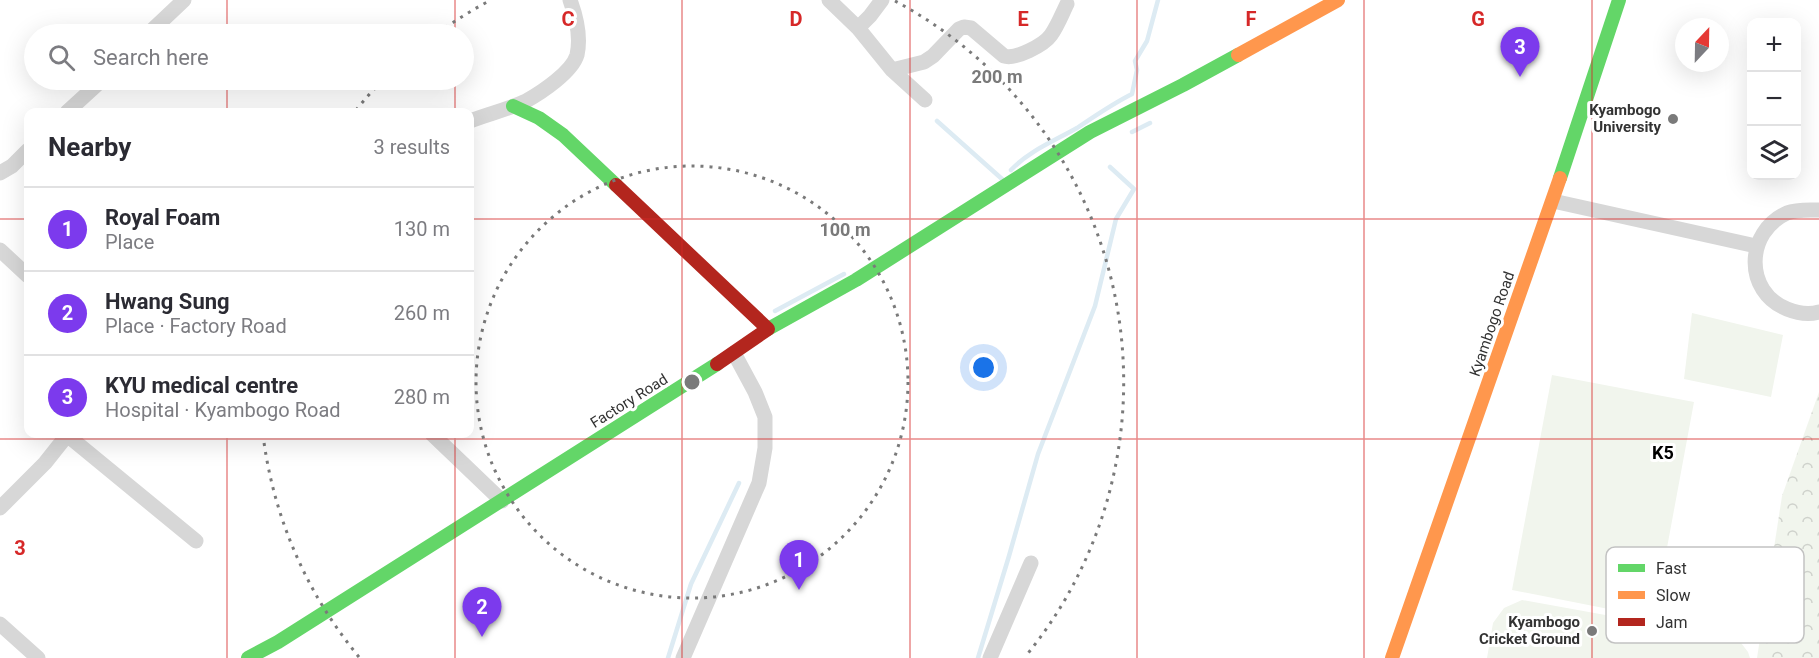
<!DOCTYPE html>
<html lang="en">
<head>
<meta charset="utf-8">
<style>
	:root { --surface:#fff; --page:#f2f2f3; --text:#2b2b33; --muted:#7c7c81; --line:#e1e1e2; --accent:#7c3aed }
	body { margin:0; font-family:Roboto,sans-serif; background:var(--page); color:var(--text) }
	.controls { position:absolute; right:18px; top:18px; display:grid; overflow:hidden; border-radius:12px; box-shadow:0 6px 24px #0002 }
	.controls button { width:54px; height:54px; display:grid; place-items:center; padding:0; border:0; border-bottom:2px solid var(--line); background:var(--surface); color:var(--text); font:30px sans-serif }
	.compass { position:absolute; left:1675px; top:18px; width:54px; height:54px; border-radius:50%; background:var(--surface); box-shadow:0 6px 24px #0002; rotate:22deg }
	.you { position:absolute; left:984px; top:368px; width:21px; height:21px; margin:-15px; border:4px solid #fff; border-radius:50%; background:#1a73e8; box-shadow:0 0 0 9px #1a73e833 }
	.badge { display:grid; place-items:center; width:39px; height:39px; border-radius:50%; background:var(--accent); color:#fff; font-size:20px; font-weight:700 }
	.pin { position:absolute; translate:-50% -50px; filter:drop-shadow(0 2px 3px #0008) }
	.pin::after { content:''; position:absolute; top:32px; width:21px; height:18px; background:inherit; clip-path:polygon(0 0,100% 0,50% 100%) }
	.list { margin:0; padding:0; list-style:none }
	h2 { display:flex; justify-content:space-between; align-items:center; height:78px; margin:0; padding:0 24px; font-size:26px }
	h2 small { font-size:20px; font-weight:400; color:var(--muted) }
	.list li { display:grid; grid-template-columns:39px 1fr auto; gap:18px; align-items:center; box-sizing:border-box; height:84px; padding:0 24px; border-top:2px solid var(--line) }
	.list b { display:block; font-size:22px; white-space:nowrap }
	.list p { margin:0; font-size:20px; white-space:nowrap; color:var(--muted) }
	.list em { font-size:20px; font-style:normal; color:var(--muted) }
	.icon { flex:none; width:33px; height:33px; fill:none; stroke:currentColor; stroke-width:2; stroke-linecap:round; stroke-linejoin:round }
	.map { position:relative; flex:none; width:1819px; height:658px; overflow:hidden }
	.search { position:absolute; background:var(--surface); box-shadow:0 6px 24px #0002; left:24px; top:24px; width:450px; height:66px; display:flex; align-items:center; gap:15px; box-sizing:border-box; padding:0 21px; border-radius:33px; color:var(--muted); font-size:22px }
	.panel { position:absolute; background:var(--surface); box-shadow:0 6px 24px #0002; left:24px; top:108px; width:450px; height:330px; border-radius:12px }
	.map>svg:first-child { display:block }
	.grass { fill:#f1f5ed }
	.park { fill:url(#park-crowns) }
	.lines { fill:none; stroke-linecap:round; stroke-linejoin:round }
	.stream { stroke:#ddebf3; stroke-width:4.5 }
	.street { stroke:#d7d7d7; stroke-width:15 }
	.fast { stroke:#63d668; stroke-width:14 }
	.slow { stroke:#ff974d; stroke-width:14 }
	.jam { stroke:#b3261e; stroke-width:14 }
	.grid { fill:none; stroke:#d62828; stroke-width:1.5; stroke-opacity:0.55 }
	.ring { fill:none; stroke:#7a7a7a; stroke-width:3; stroke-dasharray:3 6 }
	.poi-dot { fill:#7a7a7a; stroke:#fff; stroke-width:2 }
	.labels { text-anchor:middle; stroke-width:6; stroke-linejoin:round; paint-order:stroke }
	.poi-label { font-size:15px; font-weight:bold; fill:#333; stroke:#fff; text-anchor:end }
	.street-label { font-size:15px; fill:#333; stroke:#fff }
	.quarter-label { font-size:18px; font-weight:bold; fill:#000; stroke:#fff }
	.key { fill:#fff; stroke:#c2c2c2; stroke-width:1.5 }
	.key-label { font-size:16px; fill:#333 }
	.grid-label { font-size:20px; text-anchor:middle; font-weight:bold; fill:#d62828; stroke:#fff; stroke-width:6; stroke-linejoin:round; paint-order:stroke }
	.centre { fill:#7a7a7a; stroke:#fff; stroke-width:3 }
	.ring-label { font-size:18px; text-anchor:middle; font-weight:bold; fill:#7a7a7a; stroke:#fff; stroke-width:6; stroke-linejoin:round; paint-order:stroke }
</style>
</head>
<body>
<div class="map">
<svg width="1819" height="658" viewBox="0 0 1819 658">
	<defs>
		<pattern id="park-crowns" width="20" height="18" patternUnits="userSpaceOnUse" patternTransform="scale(1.5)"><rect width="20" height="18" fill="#f1f5ed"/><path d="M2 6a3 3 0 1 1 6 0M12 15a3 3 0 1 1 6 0" fill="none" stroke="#cfd2cc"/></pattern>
	</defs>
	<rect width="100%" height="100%" fill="#fff"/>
	<path class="grass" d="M1692,313L1783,335L1771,397L1684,379Z
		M1552,375L1694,402L1654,618L1512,590Z
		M1522,600L1738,639L1748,652L1750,658H1487L1493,623L1504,608Z"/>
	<path class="park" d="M1819,392V658H1757L1782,496Z"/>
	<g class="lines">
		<path class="stream" d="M937,121L1002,179
			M1132,132L1150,123
			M1011,170C1029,151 1054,141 1077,128C1095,116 1112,104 1132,94L1137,70L1135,61L1147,41L1158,0
			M775,311L844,274
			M668,658L691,584L739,483
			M978,658L1009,556L1038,454L1095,306L1116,219L1134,189L1110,167"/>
		<path class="street" d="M829,0L858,28L892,70L925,100
			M858,28L870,16L882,0
			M148,34L184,0
			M892,70L924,62L933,56L959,29L964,27L971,28L1004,56C1015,60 1044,45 1051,35C1058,25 1062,14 1067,4
			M67,112L102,80
			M470,121C488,114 509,109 526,101C542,92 572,72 577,55C581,37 576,16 570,0
			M0,173L12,166L28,150
			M1553,201L1756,246
			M1819,210C1808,210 1797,209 1787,213C1745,232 1744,292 1787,309C1797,313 1808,315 1819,312
			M0,250L28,276
			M432,434L502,501
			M67,435L196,541
			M0,508L45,463L68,434
			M0,624L38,658
			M683,658L759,483L765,448V417L755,392L734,353
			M990,658L1031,563"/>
		<path class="fast" d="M513,106L539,118L563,135L616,185
			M1560,178L1619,0
			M768,329L856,280L1090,132L1183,85L1238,55
			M248,658L278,642L717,364"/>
		<path class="slow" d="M1238,55L1338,0
			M1392,658L1560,178"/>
		<path class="jam" d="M616,185L768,329L717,364"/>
	</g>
	<path class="grid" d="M227,0V34M455,0V34M682,0V658M910,0V658M1137,0V658M1364,0V658M1592,0V658M227,80V112M455,80V112M0,219H28M470,219H1819M227,434V658M455,434V658M0,439H1819"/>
	<g class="ring">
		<circle cx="692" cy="382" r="216"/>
		<path d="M359 657A432 432 0 0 1 263 435M356 110A432 432 0 0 1 381 82M438 33A432 432 0 0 1 489 1M895 1A432 432 0 0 1 1025 657"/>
	</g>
	<g class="poi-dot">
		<circle cx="1673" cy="119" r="6"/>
		<circle cx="1592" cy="631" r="6"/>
	</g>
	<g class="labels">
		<g class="poi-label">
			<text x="1661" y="115">Kyambogo<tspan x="1661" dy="17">University</tspan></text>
			<text x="1580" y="627">Kyambogo<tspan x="1580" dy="17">Cricket Ground</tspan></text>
		</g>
		<g class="street-label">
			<text transform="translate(1492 324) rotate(-71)" y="5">Kyambogo Road</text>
			<text transform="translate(629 401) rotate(-32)" y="5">Factory Road</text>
		</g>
		<g class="quarter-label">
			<text x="1663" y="459">K5</text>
		</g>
	</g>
	<rect x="1606" y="547" width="198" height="96" rx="9" class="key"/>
	<rect x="1618" y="564" width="27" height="8" fill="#63d668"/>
	<rect x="1618" y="591" width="27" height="8" fill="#ff974d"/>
	<rect x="1618" y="618" width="27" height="8" fill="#b3261e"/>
	<g class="key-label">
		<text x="1656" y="574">Fast</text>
		<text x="1656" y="601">Slow</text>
		<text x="1656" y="628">Jam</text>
	</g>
	<g class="grid-label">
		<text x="568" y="26">C</text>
		<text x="796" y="26">D</text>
		<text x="1023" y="26">E</text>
		<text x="1251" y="26">F</text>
		<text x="1478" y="26">G</text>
		<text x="20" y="555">3</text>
	</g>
	<circle cx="692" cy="382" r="9" class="centre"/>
	<g class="ring-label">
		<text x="997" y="83">200 m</text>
		<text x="845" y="236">100 m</text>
	</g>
</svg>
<div class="controls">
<button>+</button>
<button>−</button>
<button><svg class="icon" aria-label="layers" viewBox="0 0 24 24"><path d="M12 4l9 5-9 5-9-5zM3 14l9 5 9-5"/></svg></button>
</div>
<svg class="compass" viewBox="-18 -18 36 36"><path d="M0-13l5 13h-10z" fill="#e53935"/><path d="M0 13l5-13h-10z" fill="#7c7c81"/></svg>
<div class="you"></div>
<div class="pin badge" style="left:799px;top:590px">1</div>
<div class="pin badge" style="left:482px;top:637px">2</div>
<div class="pin badge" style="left:1520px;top:77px">3</div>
<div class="search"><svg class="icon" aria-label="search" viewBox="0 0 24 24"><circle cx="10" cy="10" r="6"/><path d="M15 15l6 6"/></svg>Search here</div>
<section class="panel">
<h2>Nearby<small>3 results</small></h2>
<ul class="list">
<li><span class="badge">1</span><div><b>Royal Foam</b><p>Place</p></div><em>130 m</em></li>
<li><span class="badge">2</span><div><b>Hwang Sung</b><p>Place · Factory Road</p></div><em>260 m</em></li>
<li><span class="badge">3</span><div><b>KYU medical centre</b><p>Hospital · Kyambogo Road</p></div><em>280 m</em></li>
</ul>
</section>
</div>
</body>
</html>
